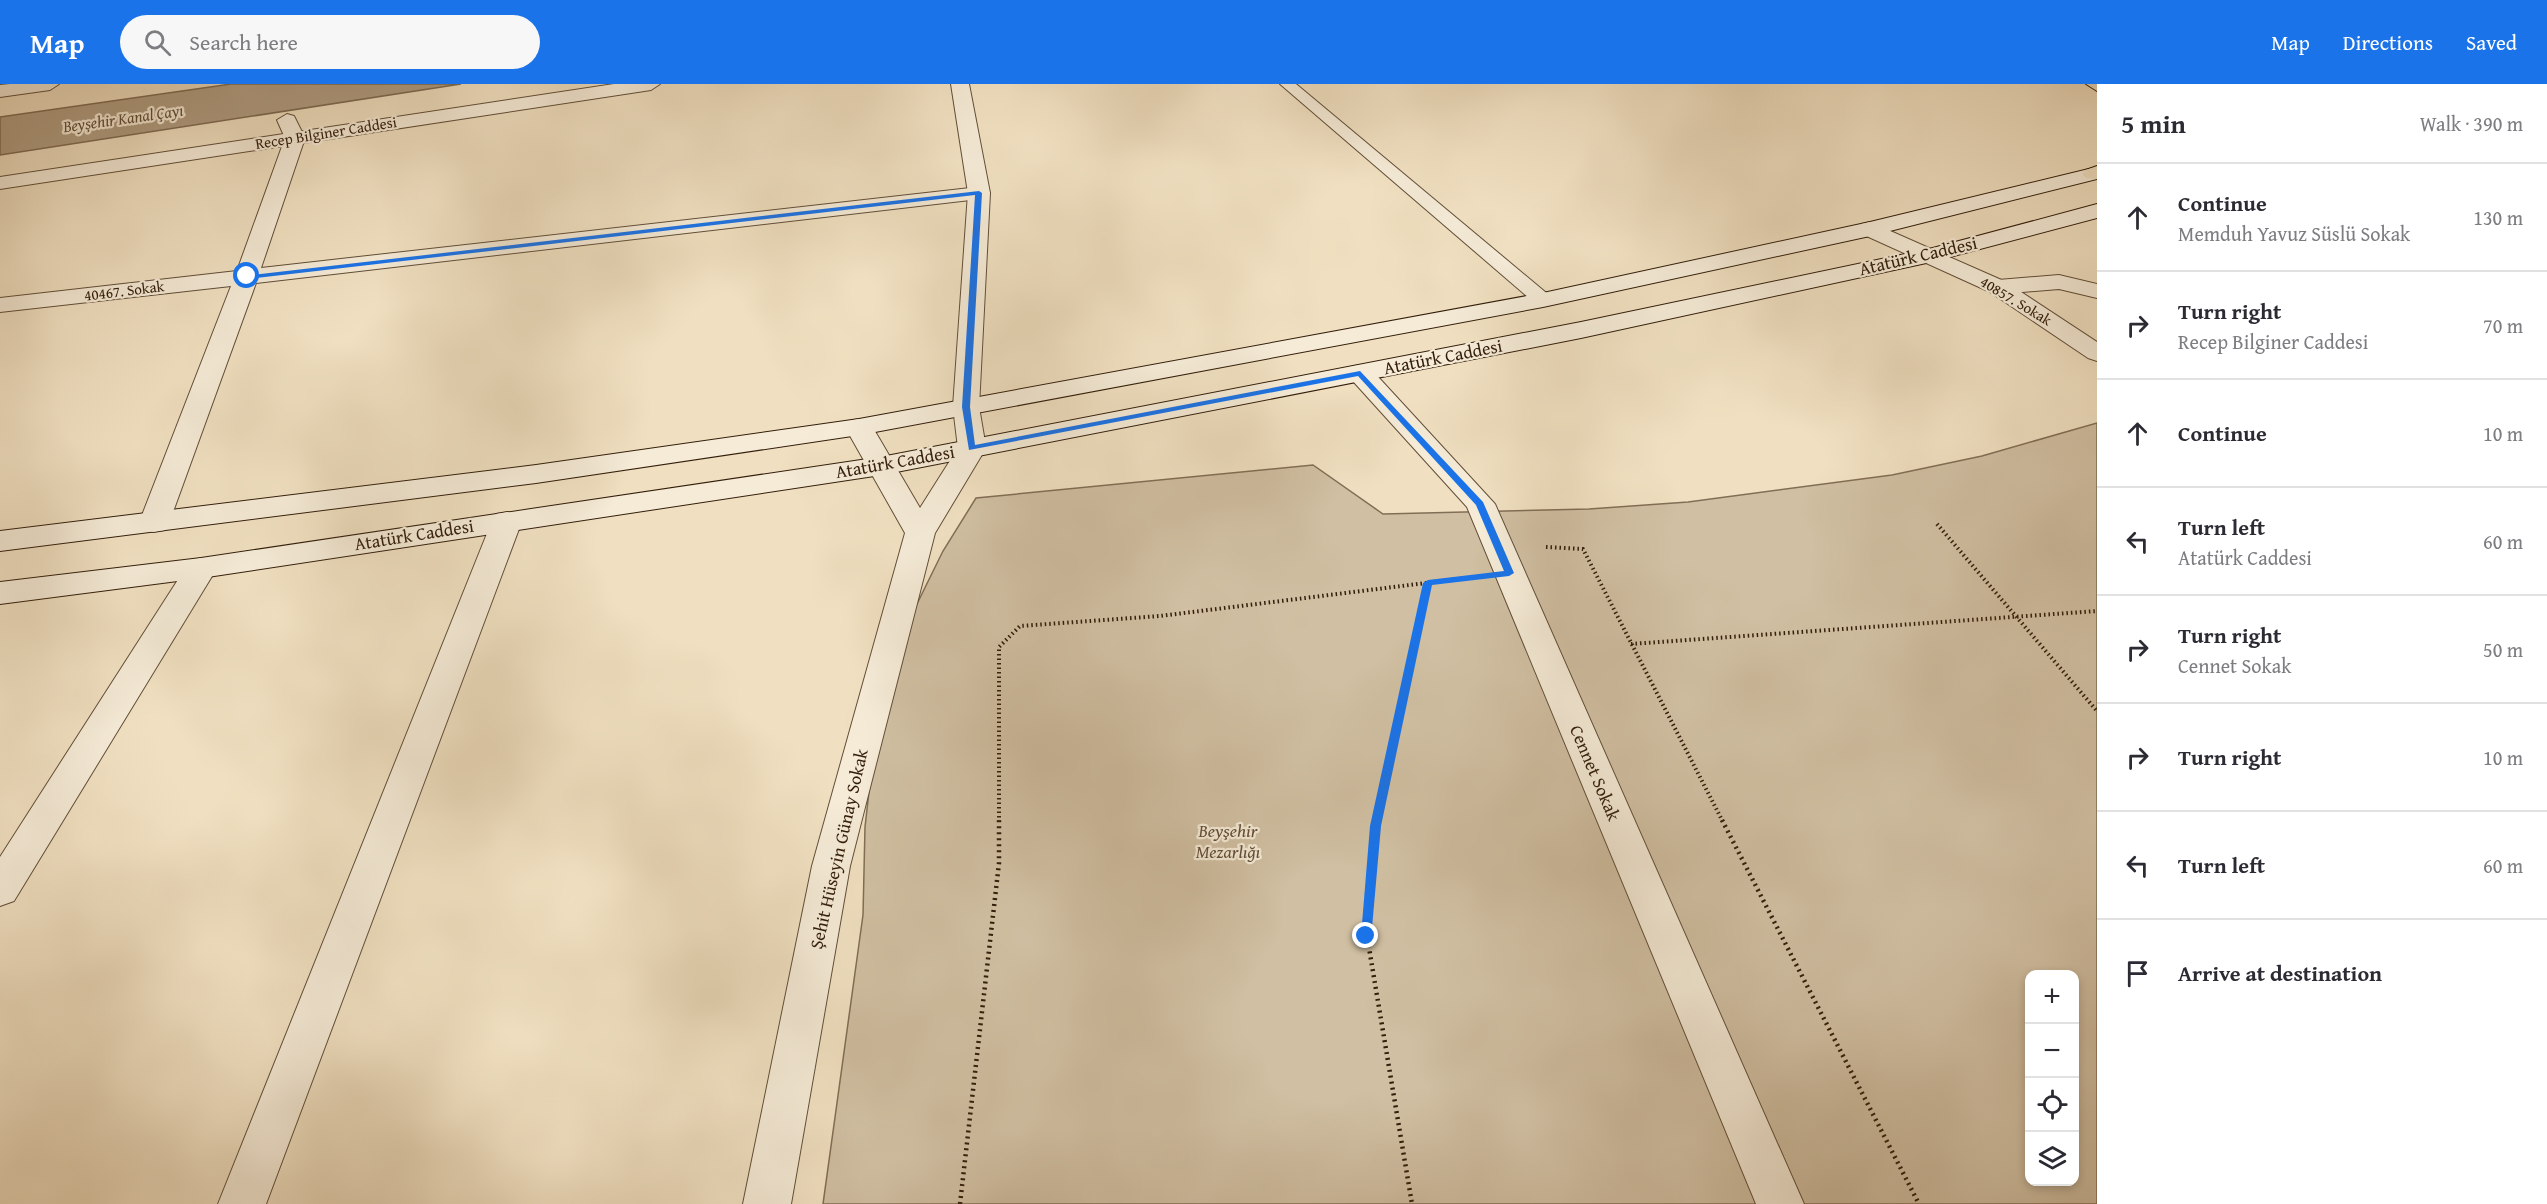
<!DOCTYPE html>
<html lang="en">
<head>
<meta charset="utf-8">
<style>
	:root { --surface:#fff; --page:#f7f7f7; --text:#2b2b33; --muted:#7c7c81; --line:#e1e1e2; --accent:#1a73e8 }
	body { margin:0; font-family:"Gentium Book Plus",serif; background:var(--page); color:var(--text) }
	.controls { position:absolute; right:18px; bottom:18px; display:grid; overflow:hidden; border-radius:12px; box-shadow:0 3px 9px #0003 }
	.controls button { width:54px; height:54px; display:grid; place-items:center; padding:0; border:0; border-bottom:2px solid var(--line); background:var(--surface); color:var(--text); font:30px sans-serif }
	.stop { position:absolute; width:18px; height:18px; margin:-14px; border:4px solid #1a73e8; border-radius:50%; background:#fff }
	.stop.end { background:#1a73e8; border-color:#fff; box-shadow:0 2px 6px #0008 }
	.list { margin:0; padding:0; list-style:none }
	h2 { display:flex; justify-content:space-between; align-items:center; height:78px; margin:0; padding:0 24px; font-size:26px }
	h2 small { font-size:20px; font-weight:400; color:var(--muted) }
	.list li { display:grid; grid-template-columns:39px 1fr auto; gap:18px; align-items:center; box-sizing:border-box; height:108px; padding:0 24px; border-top:2px solid var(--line) }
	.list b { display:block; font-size:22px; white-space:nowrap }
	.list p { margin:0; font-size:20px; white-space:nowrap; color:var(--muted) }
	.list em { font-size:20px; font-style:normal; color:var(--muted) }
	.icon { flex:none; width:33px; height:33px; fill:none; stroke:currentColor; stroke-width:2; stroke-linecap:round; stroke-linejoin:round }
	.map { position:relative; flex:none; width:2097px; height:1120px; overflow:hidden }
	header { display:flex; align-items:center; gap:36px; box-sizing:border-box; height:84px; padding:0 30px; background:var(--accent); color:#fff }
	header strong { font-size:28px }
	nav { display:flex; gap:33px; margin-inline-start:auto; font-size:21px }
	.search { width:420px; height:54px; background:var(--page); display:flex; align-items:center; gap:15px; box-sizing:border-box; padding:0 21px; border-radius:33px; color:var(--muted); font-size:22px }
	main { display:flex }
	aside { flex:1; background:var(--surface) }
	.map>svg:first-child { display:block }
	.green { fill:#d0bfa2; stroke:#826e56; stroke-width:1.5; fill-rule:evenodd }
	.water { fill:#b09e83; stroke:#7e6b53; stroke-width:1.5 }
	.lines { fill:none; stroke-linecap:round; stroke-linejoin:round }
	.service-casing { stroke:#624e38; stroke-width:2 }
	.minor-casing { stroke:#624e38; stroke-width:2 }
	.tertiary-casing { stroke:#624e38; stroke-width:2 }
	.secondary-casing { stroke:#331e0b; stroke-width:2 }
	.trunk-casing { stroke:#331e0b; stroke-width:2 }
	.path-far1 { stroke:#331e0b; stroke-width:4; stroke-dasharray:1.5 3; stroke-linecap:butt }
	.path { stroke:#331e0b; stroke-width:4.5; stroke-dasharray:2 4; stroke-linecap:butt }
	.service { fill:#f5ebd7; fill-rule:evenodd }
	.minor { fill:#f5ebd7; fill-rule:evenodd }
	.tertiary { fill:#f5ebd7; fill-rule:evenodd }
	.secondary { fill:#f5ebd7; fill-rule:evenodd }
	.trunk { fill:#f0e0c1; fill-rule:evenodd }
	.route { fill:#1a73e8 }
	.labels { text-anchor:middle; stroke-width:4.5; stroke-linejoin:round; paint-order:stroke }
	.far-street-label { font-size:15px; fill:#331e0b; stroke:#f5ebd7 }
	.far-water-label { font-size:16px; font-style:italic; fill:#5f4b35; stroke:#f5ebd7 }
	.street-label { font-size:18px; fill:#331e0b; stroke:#f5ebd7 }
	.park-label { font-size:18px; font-style:italic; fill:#624e38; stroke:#f5ebd7 }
</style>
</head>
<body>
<header>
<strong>Map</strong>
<div class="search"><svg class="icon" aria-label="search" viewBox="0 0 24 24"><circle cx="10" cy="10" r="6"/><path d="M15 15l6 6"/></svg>Search here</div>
<nav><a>Map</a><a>Directions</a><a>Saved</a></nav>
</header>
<main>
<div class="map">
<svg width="2097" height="1120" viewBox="0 0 2097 1120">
	<rect width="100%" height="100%" fill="#f0e0c1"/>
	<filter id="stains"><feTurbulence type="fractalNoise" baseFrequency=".00333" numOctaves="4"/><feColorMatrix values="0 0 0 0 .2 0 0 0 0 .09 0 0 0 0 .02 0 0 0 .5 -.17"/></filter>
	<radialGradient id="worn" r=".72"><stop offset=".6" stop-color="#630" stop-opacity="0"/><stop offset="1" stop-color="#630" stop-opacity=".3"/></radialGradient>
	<path class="green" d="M2097,339V1120H823L863,831L865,743L874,664L914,526L943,467L976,414L1313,381L1383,430L1589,425L1688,418L1892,391L1982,372ZM2030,890H2074V1098H2030Z"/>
	<path class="water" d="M231,0H461L0,71V33Z"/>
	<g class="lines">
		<g class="service-casing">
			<path id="service" d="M1280,0H1296L1550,212L1552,216L1550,220H1536Z"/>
		</g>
		<g class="minor-casing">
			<path id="minor" d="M287,30L294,32L305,54L261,184L979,103L987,104L990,109L987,114L979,115L256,199L169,439L165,446L154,448L143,446L139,439L231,202L0,228V214L237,187L285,54L277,36Z
				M2059,191L2097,200V214L2059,205L1998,210L1990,208L1986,203L1990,198L1998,196Z
				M1360,281L1369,283L1495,420L1804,1120H1756L1467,423L1351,295L1347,289L1351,283Z
				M966,315L976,317L979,323L986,364L935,449L850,782L791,1120H743L812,782L905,449L845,343L849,337L859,335L869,337L920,424L958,364L953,323L956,317Z
				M507,428L518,430L522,437L266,1120H218L492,437L496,430Z
				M201,474L212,477L217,484L14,817L0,822V773L190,477Z"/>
		</g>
		<g class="tertiary-casing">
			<path id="tertiary" d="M10,0H59L50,6L0,13V1Z
				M614,0H660L651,6L0,105V93Z
				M951,0H969L990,109L979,323L976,329L966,331L956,329L953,323L968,109Z
				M1870,138L2006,198L2097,258V277L2088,274L1990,208L1862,150L1859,145L1862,140Z"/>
		</g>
		<g class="secondary-casing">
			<path id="secondary" d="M2097,83V95L1870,152L1543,223L859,351L536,399L0,467V447L536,381L859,335L1543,209L1870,138Z
				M2097,120V134L1931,178L1581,254L881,391L201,494L0,520V498L201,474L881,373L1581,238L1929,165Z"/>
		</g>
		<g class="trunk-casing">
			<path id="trunk" d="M2086,0H2097V7Z
				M2097,82V95L2086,94L2082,90L2086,86Z"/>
		</g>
		<path class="path-far1" d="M1937,440L2097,627
			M1546,463L1583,465L1723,738
			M1631,560L2097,527
			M999,738V563L1020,542L1160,532L1466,494
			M1376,738L1427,499"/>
		<path class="path" d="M1376,736L1367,852L1412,1120
			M1722,736L1919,1120
			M960,1120L999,779V736"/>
		<use href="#service" class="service"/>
		<use href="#minor" class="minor"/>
		<use href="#tertiary" class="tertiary"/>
		<use href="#secondary" class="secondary"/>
		<use href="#trunk" class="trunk"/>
	</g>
	<path class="route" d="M979,107L982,109L970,323L975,361L1360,287L1483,418L1514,489L1509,492L1432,501L1381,742L1371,855L1366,857L1361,852L1370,742L1423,499L1428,496L1504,487L1476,421L1358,292L969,366L962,323L975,111L247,195L244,192Z"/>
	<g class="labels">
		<g class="far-street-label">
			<text transform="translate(326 49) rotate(-9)" y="5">Recep Bilginer Caddesi</text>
			<text transform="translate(124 207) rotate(-7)" y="5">40467. Sokak</text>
			<text transform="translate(2016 217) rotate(31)" y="5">40857. Sokak</text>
		</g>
		<g class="far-water-label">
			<text transform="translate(123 34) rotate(-8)" y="6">Beyşehir Kanal Çayı</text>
		</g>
		<g class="street-label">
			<text transform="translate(1918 172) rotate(-13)" y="6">Atatürk Caddesi</text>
			<text transform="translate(1443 273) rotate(-11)" y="6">Atatürk Caddesi</text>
			<text transform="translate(895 378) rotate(-10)" y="6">Atatürk Caddesi</text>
			<text transform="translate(414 451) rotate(-9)" y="6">Atatürk Caddesi</text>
			<text transform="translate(1595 689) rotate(67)" y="6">Cennet Sokak</text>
			<text transform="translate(839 765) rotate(-77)" y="6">Şehit Hüseyin Günay Sokak</text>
		</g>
		<g class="park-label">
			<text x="1228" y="753">Beyşehir<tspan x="1228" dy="21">Mezarlığı</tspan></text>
		</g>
	</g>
	<rect width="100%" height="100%" filter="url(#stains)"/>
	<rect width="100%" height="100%" fill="url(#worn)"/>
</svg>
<div class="controls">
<button>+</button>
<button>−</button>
<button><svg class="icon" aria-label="locate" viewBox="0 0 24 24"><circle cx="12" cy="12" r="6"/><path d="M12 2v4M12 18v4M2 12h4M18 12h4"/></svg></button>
<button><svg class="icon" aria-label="layers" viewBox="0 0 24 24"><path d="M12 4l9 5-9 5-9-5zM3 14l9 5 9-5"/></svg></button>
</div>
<div class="stop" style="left:247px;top:192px"></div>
<div class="stop end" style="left:1366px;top:852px"></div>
</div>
<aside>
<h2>5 min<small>Walk · 390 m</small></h2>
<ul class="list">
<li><svg class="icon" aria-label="ahead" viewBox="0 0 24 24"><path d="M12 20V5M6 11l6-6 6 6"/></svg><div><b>Continue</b><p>Memduh Yavuz Süslü Sokak</p></div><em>130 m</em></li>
<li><svg class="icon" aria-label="right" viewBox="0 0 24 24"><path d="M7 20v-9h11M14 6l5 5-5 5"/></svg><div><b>Turn right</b><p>Recep Bilginer Caddesi</p></div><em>70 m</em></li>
<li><svg class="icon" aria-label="ahead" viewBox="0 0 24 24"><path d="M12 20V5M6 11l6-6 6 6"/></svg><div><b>Continue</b></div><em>10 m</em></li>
<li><svg class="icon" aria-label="left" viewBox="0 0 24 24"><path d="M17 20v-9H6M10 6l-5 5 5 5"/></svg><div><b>Turn left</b><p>Atatürk Caddesi</p></div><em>60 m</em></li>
<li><svg class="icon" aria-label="right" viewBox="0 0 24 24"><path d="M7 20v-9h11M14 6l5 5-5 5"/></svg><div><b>Turn right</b><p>Cennet Sokak</p></div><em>50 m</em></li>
<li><svg class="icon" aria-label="right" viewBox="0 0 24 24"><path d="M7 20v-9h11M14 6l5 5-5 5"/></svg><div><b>Turn right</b></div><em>10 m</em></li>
<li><svg class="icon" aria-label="left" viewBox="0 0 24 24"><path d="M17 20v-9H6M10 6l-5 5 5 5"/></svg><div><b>Turn left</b></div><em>60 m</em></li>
<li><svg class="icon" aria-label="arrive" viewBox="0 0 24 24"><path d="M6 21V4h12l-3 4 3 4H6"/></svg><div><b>Arrive at destination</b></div></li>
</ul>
</aside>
</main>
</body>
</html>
